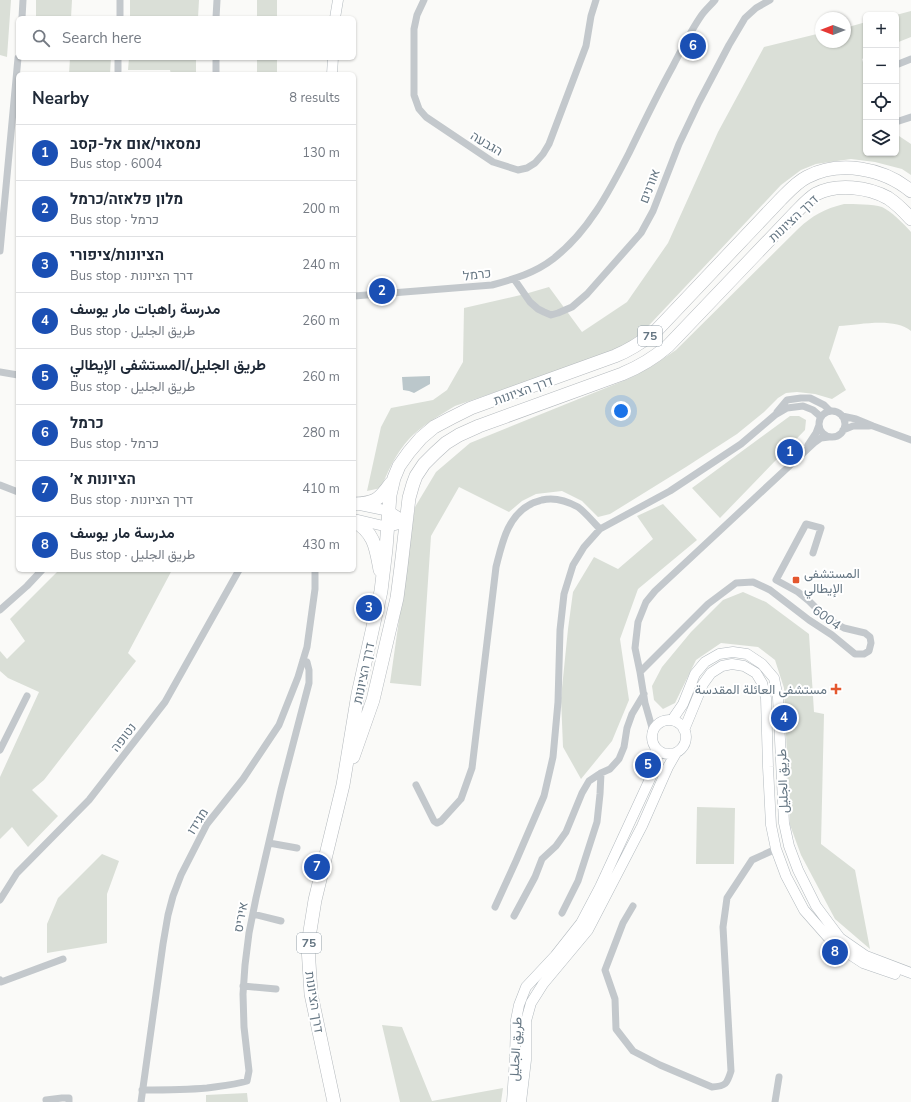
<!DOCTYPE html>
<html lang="en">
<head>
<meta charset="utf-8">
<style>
	:root { --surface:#fff; --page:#f2f2f3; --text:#1f2937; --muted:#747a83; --line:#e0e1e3; --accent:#111827 }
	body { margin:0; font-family:"Nunito Sans",Vazirmatn,Heebo,sans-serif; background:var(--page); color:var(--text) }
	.controls { position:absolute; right:12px; top:12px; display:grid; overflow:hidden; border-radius:6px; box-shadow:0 1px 3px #0004 }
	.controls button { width:36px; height:36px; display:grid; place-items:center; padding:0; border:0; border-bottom:1px solid var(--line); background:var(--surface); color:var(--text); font:20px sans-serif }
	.compass { position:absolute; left:815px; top:12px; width:36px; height:36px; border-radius:50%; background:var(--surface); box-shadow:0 1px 3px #0004; rotate:270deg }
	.you { position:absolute; left:621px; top:411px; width:14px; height:14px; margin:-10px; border:3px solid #fff; border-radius:50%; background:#1a73e8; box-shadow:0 0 0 6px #1a73e833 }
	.badge { display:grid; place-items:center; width:26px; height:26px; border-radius:50%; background:var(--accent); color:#fff; font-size:13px; font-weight:700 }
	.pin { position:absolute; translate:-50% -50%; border:2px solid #fff; box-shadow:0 1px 4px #0006 }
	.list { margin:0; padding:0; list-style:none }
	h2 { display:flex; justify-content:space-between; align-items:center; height:52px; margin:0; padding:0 16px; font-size:17px }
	h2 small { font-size:13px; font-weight:400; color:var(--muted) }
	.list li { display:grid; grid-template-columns:26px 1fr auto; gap:12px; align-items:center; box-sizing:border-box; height:56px; padding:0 16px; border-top:1px solid var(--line) }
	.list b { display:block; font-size:15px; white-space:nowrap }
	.list p { margin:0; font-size:13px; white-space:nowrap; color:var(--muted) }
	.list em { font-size:13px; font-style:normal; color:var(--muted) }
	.icon { flex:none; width:22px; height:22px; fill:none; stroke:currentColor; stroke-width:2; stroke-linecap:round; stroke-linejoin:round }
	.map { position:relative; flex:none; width:911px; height:1102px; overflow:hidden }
	.search { position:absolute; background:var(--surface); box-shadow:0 1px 3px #0004; left:16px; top:16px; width:340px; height:44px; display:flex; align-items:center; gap:10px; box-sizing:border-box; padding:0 14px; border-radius:6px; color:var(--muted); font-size:15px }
	.panel { position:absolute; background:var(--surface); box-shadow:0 1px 3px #0004; left:16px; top:72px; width:340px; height:500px; border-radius:6px }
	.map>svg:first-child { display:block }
	.green { fill:#dadfd7 }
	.water { fill:#bbc7cb }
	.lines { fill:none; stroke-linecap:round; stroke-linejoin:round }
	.secondary-casing { stroke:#b3babf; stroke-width:11 }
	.highway-casing { stroke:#b4b9bd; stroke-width:14 }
	.street { stroke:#c3c8cc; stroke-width:7 }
	.secondary { stroke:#fff; stroke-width:10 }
	.highway { stroke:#fff; stroke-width:13 }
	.poi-dot { fill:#e4572e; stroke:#fff; stroke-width:1.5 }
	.labels { text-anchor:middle; stroke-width:4; stroke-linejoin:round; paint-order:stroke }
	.shield { fill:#fff; stroke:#939fa8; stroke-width:1 }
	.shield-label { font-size:12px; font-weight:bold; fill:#657683 }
	.street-label { font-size:13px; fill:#657683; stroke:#fff }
	.poi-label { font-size:13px; fill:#657683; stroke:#fff; text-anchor:start }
</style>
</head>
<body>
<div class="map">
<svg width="911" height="1102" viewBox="0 0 911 1102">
	<rect width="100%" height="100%" fill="#fafaf8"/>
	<path class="green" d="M0,0H11L7,57L0,55Z
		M36,0H72L71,18H36Z
		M130,0H199L198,18H130Z
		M257,0H277V18H257Z
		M911,11V37L896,43V15Z
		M866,22V57L862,59L866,72V153H896V134L911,144V175L902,169L875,162L851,159L816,164L801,170L781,185L638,337L611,352L455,406C440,415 421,426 409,439C396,453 388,471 381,488L367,491L381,427L391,408L433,400L447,390L463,362L464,308L525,294L549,287L582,332L627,302L668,243L718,132L764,47L821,33V42H845V28Z
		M70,58H111L110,74H69Z
		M129,58H196V74H171L170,70H128Z
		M257,58H277V74H257Z
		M844,204C854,204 873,204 882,207C891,211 904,224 911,232V331C894,317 860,325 839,326L829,358L846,390L832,399L815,394L797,392L786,393L778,398L764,412L737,434L686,467L610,514L598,517L582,501L562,491L536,494L522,501L509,512L459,487L431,536L421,686L390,683L415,507L436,472L470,443L628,379L649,368L676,350L798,229C813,215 824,209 844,204Z
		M790,416H799L806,420L805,430L720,518L692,488Z
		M663,504L697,540L638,589L620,639L629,700L612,741L581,779L563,747L561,698L568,629L573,592L594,557L618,569L653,539L637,516Z
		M59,570H172L128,653L136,661L44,780L32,790L58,816L28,847L12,827L0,839V777L39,692L8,678L0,671V651L7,659L25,641L10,619Z
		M743,592L766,602L809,634L814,712L824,714L821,844L855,870L870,949L835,919L801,855L790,825L784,688L775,660L758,647L721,643L696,660L675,703L663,709L654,700L652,686L662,667L691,632L723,600Z
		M697,807L735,808L734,864H696Z
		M102,854L119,861L107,894V943L47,953V924L58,898Z
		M382,1025L402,1027L432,1101L503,1088L501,1102H400Z
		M247,1093L248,1102H206V1095Z"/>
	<path class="water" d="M430,376V384L414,393L409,391L403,390L402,377Z"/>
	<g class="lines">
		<g class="secondary-casing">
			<path id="secondary" d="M335,18L338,0
				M332,74L333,58
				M360,505L389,511L406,522
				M354,519L388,527L406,522
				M652 737a17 17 0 1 1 34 0a17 17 0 1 1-34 0Z
				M672,720L683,704L695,674L705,662L719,654L733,652L747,654L762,664L774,678L778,698L784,823L789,846L798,870L816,906L840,938L866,956L911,973
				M684,730L703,684L711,673L722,666L732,664L744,666L756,673L762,683L766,698L768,767L771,825L776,849L786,876L804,910L834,944L863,963L895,974
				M512,1102L515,1057L516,1020L519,1005L526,987L555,956L581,923L600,887L655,768L657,757L655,747
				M521,1102L526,1060V1021L531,1003L543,984L588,930L642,826L668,767L676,753"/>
		</g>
		<g class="highway-casing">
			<path id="highway" d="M354,504C375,503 379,500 391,483
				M354,521C375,533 376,549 380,570
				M353,757L373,700L397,598L401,567L409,498L413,484L416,476L424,464L435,453L446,443L459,435L479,426L622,374C639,367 654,358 668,346L795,213C802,206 808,199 816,194C837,183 868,187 888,198C897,204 904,211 911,219
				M334,1102L311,994L308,947L310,931L315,900L343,785L358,694L381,591L386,549L390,495L394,478L399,466L409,452L421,438L434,427L451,418L471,408L615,356C630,350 642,342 655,332L781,199C789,191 797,182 807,177C840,160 883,168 911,191"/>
		</g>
		<path class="street" d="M424,0L417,15L414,29V95L419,109L426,117L493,162L518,170L527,168L535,163L543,154L549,144L586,46L591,16L596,0
			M22,18L23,0
			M120,18V0
			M216,18L217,0
			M216,58V74
			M896,65L911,59
			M118,71V58
			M899,121L911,117
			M0,251L18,58
			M514,279L530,302L538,309L544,312L551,315L558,313L572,307L587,294L641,233L653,211L679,144L699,102L729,45L745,18L756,8L770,0
			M354,296L492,285C514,279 535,273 553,259C588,232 609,192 629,153C643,124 657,95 673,66C682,49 690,32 701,16C705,10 711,5 715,0
			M0,372L18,375
			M819 424a13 13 0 1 1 26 0a13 13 0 1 1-26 0Z
			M777,412L787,400L801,398H810L824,405L830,411
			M842,416L856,419L873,426L911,440
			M843,430L853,426H869
			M808,445L816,433L819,425
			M0,485L18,492
			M0,610L27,586L42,570
			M640,672L635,648L638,622L646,602L655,591L814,443L821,438L829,437
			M653,731L645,703L640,672L708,604L736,583L753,582L770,590L809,620L832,635L855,654H864L869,651L871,643L870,637L865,633L844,628L826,618L809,601L798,592L776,580L806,524L821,528L813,553
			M0,750L27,696
			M416,785L434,821L437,823L441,821L461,799L472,768L496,567C502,544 507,516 531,504C534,502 539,501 542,500C554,497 567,501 578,507C586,513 593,522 600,529
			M269,843L297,848
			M0,900L17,873L89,800L165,702L239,570
			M633,906L623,923L605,970L615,999L616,1029L633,1051L660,1065L712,1087C726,1086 727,1084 731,1071L723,927L727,898L752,860L776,849
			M495,907L516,861L544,796L553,757L558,702L560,630L564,594L573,565L584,547L600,529L670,491L741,444L775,415L787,408L803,406L813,410L821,417
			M562,913L578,881L597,822L600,794L601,773
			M253,914L281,921
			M514,916L535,877L542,859L556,846L566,832L582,793L589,781L601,773L610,769L619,759L624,747L627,728L632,714L644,694
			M0,980L1,982L63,959
			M243,986L276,989
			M142,1090C164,1090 185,1090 207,1088C221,1086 234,1085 247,1081L249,1071L244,1027L243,994L245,965L249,933L256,898L281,790L309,683V670L307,662L303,660
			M46,1100L62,1098H69V1102
			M141,1102L163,944L168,915L173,896L181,875L207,824L243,779L279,725L298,677L307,647L315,589V570
			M775,1102L779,1077"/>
		<use href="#secondary" class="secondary"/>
		<use href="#highway" class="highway"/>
	</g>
	<g class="poi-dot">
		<rect x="792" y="576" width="8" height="8" rx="2"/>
		<path d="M834 683h4v4h4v4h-4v4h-4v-4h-4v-4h4z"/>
	</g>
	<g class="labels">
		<g class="shield">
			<rect x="638" y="326" width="24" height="20" rx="3"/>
			<rect x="297" y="933" width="24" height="20" rx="3"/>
		</g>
		<g class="shield-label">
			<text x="650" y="340">75</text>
			<text x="309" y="947">75</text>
		</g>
		<g class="street-label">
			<text transform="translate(487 143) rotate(31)" y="5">הגבעה</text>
			<text transform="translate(649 186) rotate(-69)" y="5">אורנים</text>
			<text transform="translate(793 218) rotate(-43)" y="5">דרך הציונות</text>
			<text transform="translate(477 274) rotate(-7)" y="5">כרמל</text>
			<text transform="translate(523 390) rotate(-20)" y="5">דרך הציונות</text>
			<text transform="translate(827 617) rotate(36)" y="5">6004</text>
			<text transform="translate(363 673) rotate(-78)" y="5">דרך הציונות</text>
			<text transform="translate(123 737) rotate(-52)" y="5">נטופה</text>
			<text transform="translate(782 781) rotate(-92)" y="5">طريق الجليل</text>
			<text transform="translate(197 821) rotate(-58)" y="5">מגידו</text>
			<text transform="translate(240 917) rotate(-80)" y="5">איריס</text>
			<text transform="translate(315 1002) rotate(81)" y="5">דרך הציונות</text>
			<text transform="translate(515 1049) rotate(-87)" y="5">طريق الجليل</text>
		</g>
		<g class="poi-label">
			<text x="804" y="578">المستشفى<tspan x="804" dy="15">الإيطالي</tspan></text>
			<text x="827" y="694" text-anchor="end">مستشفى العائلة المقدسة</text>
		</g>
	</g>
</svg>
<div class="controls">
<button>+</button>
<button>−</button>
<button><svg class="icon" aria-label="locate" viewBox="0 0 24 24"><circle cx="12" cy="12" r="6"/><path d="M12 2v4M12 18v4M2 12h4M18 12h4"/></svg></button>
<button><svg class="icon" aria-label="layers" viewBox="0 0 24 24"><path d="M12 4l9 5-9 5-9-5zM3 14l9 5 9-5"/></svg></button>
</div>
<svg class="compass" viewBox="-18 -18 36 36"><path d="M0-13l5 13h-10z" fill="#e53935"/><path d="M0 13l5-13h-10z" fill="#747a83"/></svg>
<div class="you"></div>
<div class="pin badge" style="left:790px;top:452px;background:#1a4fb4">1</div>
<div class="pin badge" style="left:382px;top:291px;background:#1a4fb4">2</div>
<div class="pin badge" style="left:369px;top:608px;background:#1a4fb4">3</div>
<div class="pin badge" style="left:784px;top:718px;background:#1a4fb4">4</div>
<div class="pin badge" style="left:648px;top:765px;background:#1a4fb4">5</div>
<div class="pin badge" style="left:693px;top:46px;background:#1a4fb4">6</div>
<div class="pin badge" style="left:317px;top:867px;background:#1a4fb4">7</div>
<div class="pin badge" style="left:835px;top:952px;background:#1a4fb4">8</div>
<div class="search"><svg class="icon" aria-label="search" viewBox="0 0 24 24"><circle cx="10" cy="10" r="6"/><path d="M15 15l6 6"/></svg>Search here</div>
<section class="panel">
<h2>Nearby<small>8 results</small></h2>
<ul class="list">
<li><span class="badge" style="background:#1a4fb4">1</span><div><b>נמסאוי/אום אל-קסב</b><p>Bus stop · 6004</p></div><em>130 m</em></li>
<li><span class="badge" style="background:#1a4fb4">2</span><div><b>מלון פלאזה/כרמל</b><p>Bus stop · כרמל</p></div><em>200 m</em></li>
<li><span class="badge" style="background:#1a4fb4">3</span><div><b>הציונות/ציפורי</b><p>Bus stop · דרך הציונות</p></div><em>240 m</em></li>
<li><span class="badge" style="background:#1a4fb4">4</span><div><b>مدرسة راهبات مار يوسف</b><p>Bus stop · طريق الجليل</p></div><em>260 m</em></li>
<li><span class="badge" style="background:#1a4fb4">5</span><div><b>طريق الجليل/المستشفى الإيطالي</b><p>Bus stop · طريق الجليل</p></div><em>260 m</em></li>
<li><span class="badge" style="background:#1a4fb4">6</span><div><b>כרמל</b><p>Bus stop · כרמל</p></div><em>280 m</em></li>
<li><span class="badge" style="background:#1a4fb4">7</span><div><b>הציונות א׳</b><p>Bus stop · דרך הציונות</p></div><em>410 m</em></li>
<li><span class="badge" style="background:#1a4fb4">8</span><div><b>مدرسة مار يوسف</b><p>Bus stop · طريق الجليل</p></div><em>430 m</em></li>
</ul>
</section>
</div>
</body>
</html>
